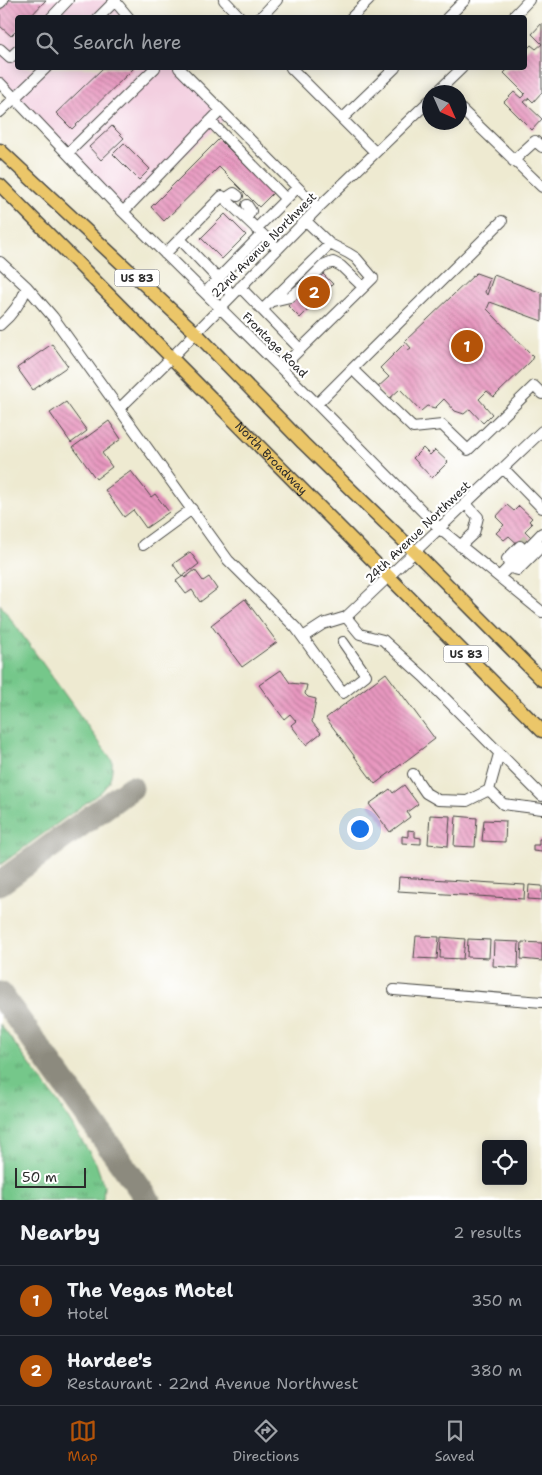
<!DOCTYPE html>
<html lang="en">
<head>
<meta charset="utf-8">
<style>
	:root { --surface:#171b24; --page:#242831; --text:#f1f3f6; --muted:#9ea1a6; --line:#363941; --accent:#b45309 }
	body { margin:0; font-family:"Shantell Sans",sans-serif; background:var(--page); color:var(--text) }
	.controls { position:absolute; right:15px; bottom:15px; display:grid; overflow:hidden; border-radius:5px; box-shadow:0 2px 12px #0003 }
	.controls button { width:45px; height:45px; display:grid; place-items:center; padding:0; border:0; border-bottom:1px solid var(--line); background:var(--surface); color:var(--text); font:25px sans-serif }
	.compass { position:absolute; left:422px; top:85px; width:45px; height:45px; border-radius:50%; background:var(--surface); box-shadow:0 2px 12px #0003; rotate:135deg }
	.scale { position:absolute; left:15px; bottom:12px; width:71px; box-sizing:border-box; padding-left:5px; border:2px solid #2b2b2b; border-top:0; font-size:14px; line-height:18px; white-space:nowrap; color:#2b2b2b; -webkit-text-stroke:4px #fff; paint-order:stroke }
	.you { position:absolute; left:359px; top:828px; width:18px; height:18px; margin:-12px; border:4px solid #fff; border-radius:50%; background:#1a73e8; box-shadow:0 0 0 8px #1a73e833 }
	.badge { display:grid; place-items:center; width:32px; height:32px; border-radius:50%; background:var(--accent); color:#fff; font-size:16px; font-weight:700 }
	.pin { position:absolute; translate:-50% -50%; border:2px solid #fff; box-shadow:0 1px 5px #0006 }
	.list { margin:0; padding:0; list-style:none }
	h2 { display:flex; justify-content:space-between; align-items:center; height:65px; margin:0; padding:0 20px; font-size:21px }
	h2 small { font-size:16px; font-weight:400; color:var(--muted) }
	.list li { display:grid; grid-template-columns:32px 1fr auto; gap:15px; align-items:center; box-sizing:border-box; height:70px; padding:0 20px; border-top:1px solid var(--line) }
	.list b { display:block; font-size:19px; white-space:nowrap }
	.list p { margin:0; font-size:16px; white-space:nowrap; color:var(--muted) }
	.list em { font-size:16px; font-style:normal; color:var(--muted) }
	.icon { flex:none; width:28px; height:28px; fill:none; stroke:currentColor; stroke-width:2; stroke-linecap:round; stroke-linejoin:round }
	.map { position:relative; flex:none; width:542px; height:1200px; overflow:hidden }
	.search { position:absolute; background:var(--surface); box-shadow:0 2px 12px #0003; left:15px; right:15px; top:15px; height:55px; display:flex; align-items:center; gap:12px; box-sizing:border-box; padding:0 18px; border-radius:5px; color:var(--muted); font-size:19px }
	.sheet { height:205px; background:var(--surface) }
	nav { display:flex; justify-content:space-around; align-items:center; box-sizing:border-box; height:70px; border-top:1px solid var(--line); background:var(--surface); font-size:14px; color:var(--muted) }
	nav a { display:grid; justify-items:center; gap:2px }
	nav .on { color:var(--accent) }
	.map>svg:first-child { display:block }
	.built { fill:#f3cfe0 }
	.grass { fill:url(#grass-tufts); stroke:#50795a }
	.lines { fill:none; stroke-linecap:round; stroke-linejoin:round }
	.taxiway { stroke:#8c8a7e; stroke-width:25 }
	.building { fill:url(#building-back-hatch) }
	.minor-tunnel { stroke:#c7c4b0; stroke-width:10; stroke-dasharray:10 5; stroke-linecap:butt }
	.minor-casing { stroke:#484844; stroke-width:12 }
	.major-casing { stroke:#484844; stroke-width:15 }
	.minor { stroke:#fff; stroke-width:10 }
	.major { stroke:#ebc669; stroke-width:12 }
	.labels { text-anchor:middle; stroke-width:4.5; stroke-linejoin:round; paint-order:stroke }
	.shield { fill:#fff; stroke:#6b6b6b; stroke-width:1 }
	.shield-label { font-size:11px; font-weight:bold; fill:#2b2b2b }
	.street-label { font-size:12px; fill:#2b2b2b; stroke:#fff }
</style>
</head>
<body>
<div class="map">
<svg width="542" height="1200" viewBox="0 0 542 1200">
	<defs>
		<pattern id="grass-tufts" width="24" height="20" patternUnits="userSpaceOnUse" patternTransform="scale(1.25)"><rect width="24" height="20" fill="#75c78a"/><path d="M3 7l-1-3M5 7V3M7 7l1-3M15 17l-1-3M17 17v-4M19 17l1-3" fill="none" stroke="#60a271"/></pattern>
		<pattern id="building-back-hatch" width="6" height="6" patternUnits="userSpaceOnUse" patternTransform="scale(1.25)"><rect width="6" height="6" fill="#e898c0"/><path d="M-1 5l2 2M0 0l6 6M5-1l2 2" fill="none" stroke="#bc7c9c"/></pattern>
	</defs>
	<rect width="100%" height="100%" fill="#fff"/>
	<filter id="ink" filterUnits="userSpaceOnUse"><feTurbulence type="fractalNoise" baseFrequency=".02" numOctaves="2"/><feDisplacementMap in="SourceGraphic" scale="10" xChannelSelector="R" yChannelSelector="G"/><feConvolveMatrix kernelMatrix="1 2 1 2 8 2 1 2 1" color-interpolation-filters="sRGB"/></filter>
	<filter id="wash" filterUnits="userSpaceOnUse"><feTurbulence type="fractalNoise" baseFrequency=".0096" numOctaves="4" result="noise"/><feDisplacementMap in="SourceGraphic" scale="20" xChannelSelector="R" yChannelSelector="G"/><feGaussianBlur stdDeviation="1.12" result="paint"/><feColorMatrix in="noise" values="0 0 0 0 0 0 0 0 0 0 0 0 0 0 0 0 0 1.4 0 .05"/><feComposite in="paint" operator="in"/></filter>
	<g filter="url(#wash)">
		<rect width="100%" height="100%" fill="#eeead1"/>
		<path class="built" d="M0,0H115L130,17L18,18V68H179L227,117L125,209L0,81Z"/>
		<path class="grass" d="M0,604L112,760C113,775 110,782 101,792L0,865Z
			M0,1024L59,1104L96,1163L104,1186L103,1200H0Z"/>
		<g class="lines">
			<path class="taxiway" d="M0,883L131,788
				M0,994L148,1200"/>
		</g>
		<g id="blocks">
			<path class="building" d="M9,0H46L29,18H18V29L11,36L0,26V8Z
				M542,23V92L533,102L529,98L524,102L542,119L532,130L504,102L514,92L521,98L525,94L504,73L509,68H524V52L531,45L536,49L542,44L532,34Z
				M103,68H134L72,129L56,113Z
				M112,126L124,138L101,160L89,147Z
				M219,139L273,193L259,207L219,167L164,221L151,207Z
				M124,143L150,169L139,180L113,154Z
				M225,214L246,235L222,259L201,238Z
				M322,273L333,284L300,318L288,306L305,289L300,284L304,280Z
				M476,273L490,278L485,292L487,295L494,275L542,293V321L490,302L487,309L533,356L531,361L494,397L487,391L479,399L492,414L483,423L470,409L464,414L455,411L444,399L435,408L427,406L421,411L400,389L388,400L377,388L389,377L380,368L403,345L408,350L411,348L405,341Z
				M52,344L68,366L33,390L17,368Z
				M66,402L87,431L71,443L50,413Z
				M109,421L121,439L102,453L112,467L96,479L73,447Z
				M423,448L430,455L435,450L448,462L432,478L413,458Z
				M131,471L151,497L155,494L169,512L146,528L133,510L124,517L105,490Z
				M507,505L514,511L519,506L532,518L529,521L532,524L525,531L532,538L523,549L509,536L504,540L496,533L504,525L496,517Z
				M190,552L199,564L182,577L173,564Z
				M195,570L203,581L209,577L217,589L200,602L192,590L186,594L176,581L183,576L185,578Z
				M245,599L277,642L242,667L211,625Z
				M281,670L290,683L307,685L305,694L308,697L316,699L312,722L321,733L306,745L291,725L296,721L290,714L284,719L259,685Z
				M386,673L435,739L375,784L326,718Z
				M404,785L418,804L407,812L410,817L390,832L369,804L390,789L393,793Z
				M430,815L450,816L448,846L428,844Z
				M456,816L477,818L475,847L454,846Z
				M484,820L506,821L505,842L482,841Z
				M408,830L415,831V837L421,838V844L402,843V836L408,837Z
				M539,839H542V852L533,851V845H539Z
				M399,877L525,885L524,899L398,891Z
				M529,885L542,886V900L528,899Z
				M416,936L439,937L437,959L414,958Z
				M441,937L465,939L463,959L440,958Z
				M468,939L490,940L489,958L467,957Z
				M494,941L519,942L518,968L493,966Z
				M522,942L542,943V961L521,959Z"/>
		</g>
	</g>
	<g filter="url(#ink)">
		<use href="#blocks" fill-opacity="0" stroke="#484844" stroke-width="1"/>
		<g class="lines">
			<path class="minor-tunnel" d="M520,546L530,536"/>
			<g class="minor-casing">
				<path id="minor" d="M114,0L129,18
					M224,0L241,18
					M0,3L3,0
					M51,18L68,0
					M98,18L116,0
					M260,18L277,0
					M351,18L369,0
					M447,18L465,0
					M512,18L529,0
					M0,49L10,58L18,50
					M179,68L318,208
					M291,68L375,152
					M0,83L123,212L317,404L440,529L542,612
					M437,92L462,68
					M460,108L542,187
					M0,112L46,68
					M342,119L395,68
					M210,121L286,199
					M68,153L155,68
					M513,161L535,141L542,147
					M225,199L234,193L238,196
					M123,212L221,110
					M246,219L251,211L247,205
					M256,229L297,188
					M180,239L218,279L262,234
					M165,254L222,196L278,249
					M0,262L27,287L53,317L228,560L296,628L343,693L366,675L343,642
					M307,282L323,266L333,262L341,266L363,287
					M240,287L300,349
					M205,293L218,279L232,295
					M273,301L290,297L303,287
					M262,310L330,244
					M0,325C13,314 21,303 27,287
					M281,368L373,278L356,258L348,253L330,244L306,221
					M352,369L502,221
					M317,404L352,369L413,428L442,425L468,450L534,386L542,394
					M119,409L171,358L318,208L430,100
					M503,468L542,508
					M143,545L192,509
					M460,546L474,533L478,517L466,504
					M510,568L518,570L542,546
					M510,568L507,559L520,546
					M499,577L542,533
					M346,617L360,634L383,640L424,677L542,796
					M303,637L323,624L346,617L542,431
					M413,774L426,793L438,800L467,801L489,790L499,754
					M489,790L503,804L542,809
					M394,990L542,1002"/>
			</g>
			<g class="major-casing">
				<g id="major">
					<path d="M0,150L196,333L303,443L416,553L542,680"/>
					<path id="s1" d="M0,185L542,731"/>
				</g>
			</g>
			<use href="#minor" class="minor"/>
			<use href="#major" class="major"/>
		</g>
	</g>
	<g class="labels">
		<g class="shield">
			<rect x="114.5" y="269.5" width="45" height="17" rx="4"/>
			<rect x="443.5" y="645.5" width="45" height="17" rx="4"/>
		</g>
		<g class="shield-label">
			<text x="137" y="282">US 83</text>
			<text x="466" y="658">US 83</text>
		</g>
		<g class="street-label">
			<text transform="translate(264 245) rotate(-45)" y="4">22nd Avenue Northwest</text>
			<text transform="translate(275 345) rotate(45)" y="4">Frontage Road</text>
			<text dy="4" stroke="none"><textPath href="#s1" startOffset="385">North Broadway</textPath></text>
			<text transform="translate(418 532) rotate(-44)" y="4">24th Avenue Northwest</text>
		</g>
	</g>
</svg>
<div class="controls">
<button><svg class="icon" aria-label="locate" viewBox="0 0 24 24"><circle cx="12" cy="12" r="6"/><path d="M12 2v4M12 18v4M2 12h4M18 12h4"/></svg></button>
</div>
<svg class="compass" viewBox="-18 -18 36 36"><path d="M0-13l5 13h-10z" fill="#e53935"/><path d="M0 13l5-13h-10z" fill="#9ea1a6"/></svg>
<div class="scale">50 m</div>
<div class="you"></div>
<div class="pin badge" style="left:467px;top:346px">1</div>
<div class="pin badge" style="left:314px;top:292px">2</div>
<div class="search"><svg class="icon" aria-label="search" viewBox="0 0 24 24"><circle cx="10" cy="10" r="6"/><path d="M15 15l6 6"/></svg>Search here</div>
</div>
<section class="sheet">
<h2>Nearby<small>2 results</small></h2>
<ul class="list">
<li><span class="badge">1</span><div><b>The Vegas Motel</b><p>Hotel</p></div><em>350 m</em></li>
<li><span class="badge">2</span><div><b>Hardee's</b><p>Restaurant · 22nd Avenue Northwest</p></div><em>380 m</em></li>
</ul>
</section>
<nav>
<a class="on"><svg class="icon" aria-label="map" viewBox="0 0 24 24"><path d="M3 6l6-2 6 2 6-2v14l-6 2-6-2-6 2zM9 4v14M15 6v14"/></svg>Map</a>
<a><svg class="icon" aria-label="directions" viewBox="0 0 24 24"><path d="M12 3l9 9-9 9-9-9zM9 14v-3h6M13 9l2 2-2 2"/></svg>Directions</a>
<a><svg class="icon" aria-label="saved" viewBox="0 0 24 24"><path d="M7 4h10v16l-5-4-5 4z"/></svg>Saved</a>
</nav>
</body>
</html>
